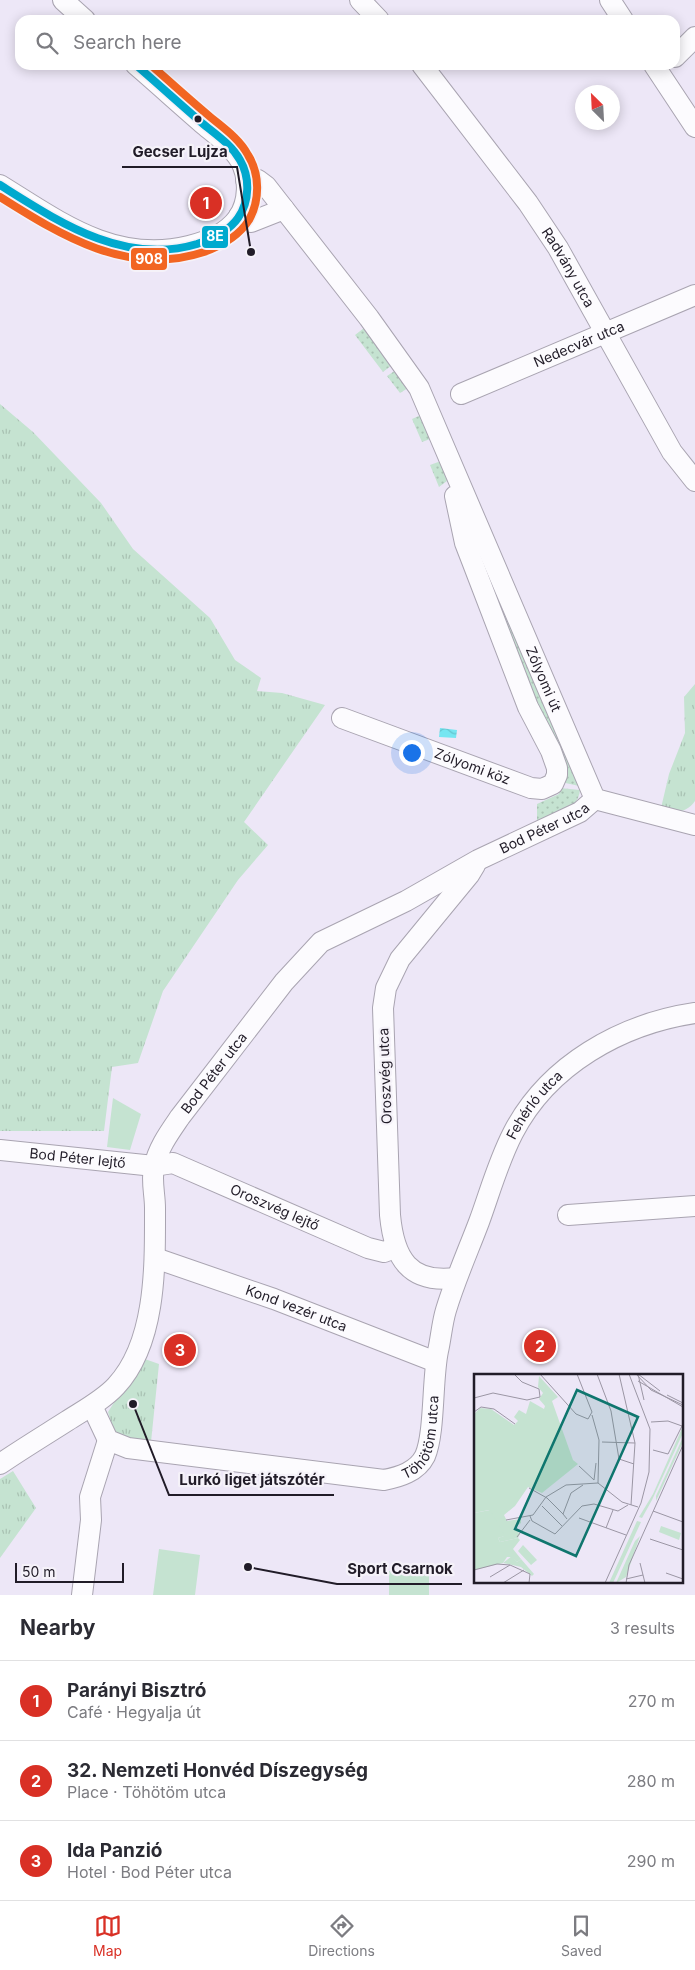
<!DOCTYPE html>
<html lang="en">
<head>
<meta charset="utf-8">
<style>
	:root { --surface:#fff; --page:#f7f7f7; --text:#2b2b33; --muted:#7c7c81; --line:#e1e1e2; --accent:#d93025 }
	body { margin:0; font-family:Inter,sans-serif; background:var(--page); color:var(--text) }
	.compass { position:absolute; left:575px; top:85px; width:45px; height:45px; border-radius:50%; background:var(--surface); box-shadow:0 2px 12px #0003; rotate:336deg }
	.scale { position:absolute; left:15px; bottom:12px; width:109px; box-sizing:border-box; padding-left:5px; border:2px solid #211c28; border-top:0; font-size:14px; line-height:18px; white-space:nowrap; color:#211c28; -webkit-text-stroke:4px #f5f2f9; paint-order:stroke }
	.you { position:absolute; left:411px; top:752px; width:18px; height:18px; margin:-12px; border:4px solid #fff; border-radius:50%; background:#1a73e8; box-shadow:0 0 0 8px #1a73e833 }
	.badge { display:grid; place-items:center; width:32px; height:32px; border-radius:50%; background:var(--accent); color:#fff; font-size:16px; font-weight:700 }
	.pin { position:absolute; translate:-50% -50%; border:2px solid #fff; box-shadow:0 1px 5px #0006 }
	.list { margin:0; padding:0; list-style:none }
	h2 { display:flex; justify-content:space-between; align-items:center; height:65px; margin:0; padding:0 20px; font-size:21px }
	h2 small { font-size:16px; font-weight:400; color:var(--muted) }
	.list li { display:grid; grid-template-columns:32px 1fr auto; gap:15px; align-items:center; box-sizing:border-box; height:80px; padding:0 20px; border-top:1px solid var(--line) }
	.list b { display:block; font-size:19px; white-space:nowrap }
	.list p { margin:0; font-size:16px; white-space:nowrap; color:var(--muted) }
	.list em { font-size:16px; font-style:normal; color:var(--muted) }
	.icon { flex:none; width:28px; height:28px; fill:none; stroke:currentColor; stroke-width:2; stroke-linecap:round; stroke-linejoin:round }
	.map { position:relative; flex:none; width:695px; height:1595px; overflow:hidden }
	.search { position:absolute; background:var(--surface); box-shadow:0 2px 12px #0003; left:15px; right:15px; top:15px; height:55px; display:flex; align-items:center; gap:12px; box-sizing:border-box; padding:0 18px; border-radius:15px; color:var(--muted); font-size:19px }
	.sheet { height:305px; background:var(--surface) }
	nav { display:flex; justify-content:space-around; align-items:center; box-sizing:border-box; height:70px; border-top:1px solid var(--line); background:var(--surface); font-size:14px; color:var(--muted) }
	nav a { display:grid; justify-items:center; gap:2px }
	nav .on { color:var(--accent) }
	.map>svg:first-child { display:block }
	.grass { fill:url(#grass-dots) }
	.park { fill:url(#park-tufts) }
	.garden { fill:#c5e3d1 }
	.water { fill:url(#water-waves) }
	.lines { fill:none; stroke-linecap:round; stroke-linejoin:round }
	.minor-casing { stroke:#a9a4b1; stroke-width:22 }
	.minor { stroke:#fcfbfe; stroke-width:20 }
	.bus-1-casing { stroke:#f5f2f9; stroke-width:11 }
	.bus-2-casing { stroke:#f5f2f9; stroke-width:11 }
	.bus-1 { stroke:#00a9ce; stroke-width:8 }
	.bus-2 { stroke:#f26522; stroke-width:8 }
	.bus-dot { fill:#211c28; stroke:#f5f2f9; stroke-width:2 }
	.labels { text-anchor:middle; stroke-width:4.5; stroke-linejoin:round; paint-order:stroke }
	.street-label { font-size:14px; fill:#211c28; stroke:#f5f2f9 }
	.inset-road { fill:none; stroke:#9b96a4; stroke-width:1 }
	.view { fill:#0f766e; fill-opacity:0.15; stroke:#0f766e; stroke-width:2.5 }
	.inset-edge { fill:none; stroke:#211c28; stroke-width:2.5 }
	.leader { fill:none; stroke:#211c28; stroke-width:2 }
	.callout-dot { fill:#211c28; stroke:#f5f2f9; stroke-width:2 }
	.callout-label { font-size:15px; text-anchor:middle; font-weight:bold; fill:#211c28; stroke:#f5f2f9; stroke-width:4.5; stroke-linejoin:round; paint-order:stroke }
	.line-badge { stroke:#f5f2f9; stroke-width:2 }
	.badge-label { font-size:14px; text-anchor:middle; font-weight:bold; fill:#fff }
</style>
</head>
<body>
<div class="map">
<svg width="695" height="1595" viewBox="0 0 695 1595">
	<defs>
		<pattern id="grass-dots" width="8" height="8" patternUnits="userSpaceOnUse" patternTransform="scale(1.25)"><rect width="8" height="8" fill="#c5e3d1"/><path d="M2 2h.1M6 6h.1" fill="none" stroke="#a9c2b3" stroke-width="1.8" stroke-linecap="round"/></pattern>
		<pattern id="park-tufts" width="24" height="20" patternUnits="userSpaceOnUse" patternTransform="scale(1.25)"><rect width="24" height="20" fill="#c5e3d1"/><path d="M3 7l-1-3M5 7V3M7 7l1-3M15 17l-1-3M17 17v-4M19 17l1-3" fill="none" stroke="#a9c2b3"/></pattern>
		<pattern id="water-waves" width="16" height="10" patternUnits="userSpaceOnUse" patternTransform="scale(1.25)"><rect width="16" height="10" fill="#75e6f1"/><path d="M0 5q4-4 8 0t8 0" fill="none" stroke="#65c5cf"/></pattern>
	</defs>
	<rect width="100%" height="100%" fill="#ede7f7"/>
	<path class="grass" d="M364,328L392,365L383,372L355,335Z
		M396,370L408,388L400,393L387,376Z
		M421,415L430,439L422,442L412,419Z
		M441,461L447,481L439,487L430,465Z
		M465,502L579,786L561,782L518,652L468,529Z
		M560,788L580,790C578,811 554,817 537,826V804L559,794Z"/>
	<path class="park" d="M0,404L33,432L101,503L133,549L210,618L235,660L261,678L257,691L282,693L325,705L244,822L268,845L238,880L163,991L138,1063L112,1067L104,1131H0Z
		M695,684V801C687,813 674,814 661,808L669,774L685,733L684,697Z
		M142,1358L159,1364L151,1442L135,1440L114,1432L108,1412Z
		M13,1471L36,1508L0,1558V1479Z"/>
	<path class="garden" d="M113,1098L141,1114L130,1150L107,1147Z
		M159,1549L200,1555L195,1595H153Z
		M389,1571H429V1595H389Z"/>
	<path class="water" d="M440,728L457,730L456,738L439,737Z"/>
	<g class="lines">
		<g class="minor-casing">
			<g id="minor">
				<path d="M63,0L85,20"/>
				<path d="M360,0L379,20"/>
				<path d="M610,0L623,20"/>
				<path d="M675,57L695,37"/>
				<path id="s1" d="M422,65L528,203L558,248L672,452L695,481"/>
				<path d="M654,65L695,127"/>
				<path id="s2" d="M246,180H258L266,186L369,318L419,388L595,799L695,825"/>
				<path d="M0,185C60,222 114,264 189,246C208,241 226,234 238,218C249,202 250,178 240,160C231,145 215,134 202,123C180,104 158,84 136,65"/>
				<path d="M239,216L251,222L284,209"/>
				<path id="s3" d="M461,394L695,295"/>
				<path id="s4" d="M342,718L531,788L542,789L553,784L557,775V768L551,751L528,707L472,561L465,543L455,496"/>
				<path id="s5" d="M0,1150L154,1166L173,1163L368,1248L384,1252L395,1248"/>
				<path d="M568,1215L695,1206"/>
				<path id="s6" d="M155,1258L274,1299L436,1362"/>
				<path d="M456,1278C409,1284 394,1258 390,1215L383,1008L386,988L400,959L469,875L475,865"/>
				<path id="s7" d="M92,1406L108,1440L128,1448L384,1480C399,1477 417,1472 425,1456C435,1433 432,1379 438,1351C441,1338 442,1323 446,1310C455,1280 468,1251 479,1222C490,1192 498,1162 513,1133C548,1065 621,1024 695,1013"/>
				<path id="s8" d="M0,1464C22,1449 45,1435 67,1421C84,1410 103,1400 116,1386C157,1342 155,1264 155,1208C155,1194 151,1181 154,1167C158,1148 169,1133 180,1117L284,982L321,942L406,901L478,860L580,812L595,799"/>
				<path d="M82,1595L91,1520L90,1497L108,1440"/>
			</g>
		</g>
		<use href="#minor" class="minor"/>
		<g class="bus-1-casing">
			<path id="bus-1" d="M0,185C59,222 124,266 197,244C212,239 229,231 238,218C250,201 250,177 240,160C231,144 215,134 202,123C180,104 158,84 136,65"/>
		</g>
		<g class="bus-2-casing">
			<path id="bus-2" d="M0,197C62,236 128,277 204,252C221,246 239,236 249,220C260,200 260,174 248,155C239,138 222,127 208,115C189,99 170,82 151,65"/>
		</g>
		<use href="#bus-1" class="bus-1"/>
		<use href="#bus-2" class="bus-2"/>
	</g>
	<circle class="bus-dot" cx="198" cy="119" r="4.5"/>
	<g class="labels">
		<g class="street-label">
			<text dy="5" stroke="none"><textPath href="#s1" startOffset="250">Radvány utca</textPath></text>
			<text dy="5" stroke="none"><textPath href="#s3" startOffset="128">Nedecvár utca</textPath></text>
			<text dy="5" stroke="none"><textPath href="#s2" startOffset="592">Zólyomi út</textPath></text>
			<text dy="5" stroke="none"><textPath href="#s4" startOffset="139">Zólyomi köz</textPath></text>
			<text dy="5" stroke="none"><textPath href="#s8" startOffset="900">Bod Péter utca</textPath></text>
			<text dy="5" stroke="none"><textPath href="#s8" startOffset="480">Bod Péter utca</textPath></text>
			<text transform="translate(385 1076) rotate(-92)" y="5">Oroszvég utca</text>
			<text dy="5" stroke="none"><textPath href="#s7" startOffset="739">Fehérló utca</textPath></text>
			<text dy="5" stroke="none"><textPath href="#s5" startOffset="78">Bod Péter lejtő</textPath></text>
			<text dy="5" stroke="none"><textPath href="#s5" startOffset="285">Oroszvég lejtő</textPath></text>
			<text dy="5" stroke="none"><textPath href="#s6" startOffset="150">Kond vezér utca</textPath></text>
			<text dy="5" stroke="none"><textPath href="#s7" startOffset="382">Töhötöm utca</textPath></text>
		</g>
	</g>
	<g transform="translate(474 1374)">
		<rect width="209" height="209" fill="#ede7f7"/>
		<path d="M209,52V59L178,126L168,144L165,143L179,120ZM209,63V68L182,127V122ZM163,147L167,148L139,209H135ZM166,162L152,203L142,209L161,167Z" fill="#c5e3d1"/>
		<path d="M38,182L43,188L47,185L60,200L58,202L47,193L29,189Z" fill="#c5e3d1"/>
		<path d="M65,2L84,23L78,27L99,86L104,90L68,119L54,113L41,132L30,141L33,147L47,145V149L40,154L46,160L44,164L26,168L24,164L30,162L15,136L0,139V40L6,34L17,35L40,51L44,47L40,43L45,36L52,40L56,27L70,35L71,32L65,25L69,19L64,13ZM187,152L207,159L205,166L185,158Z" fill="#c5e3d1"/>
		<path d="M16,136L31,162L24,164L26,168L44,164L46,166L39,175L47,185L43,188L38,183H33L29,189L0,196V139ZM49,171L63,186L57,191L44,177Z" fill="#c5e3d1"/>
		<path class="inset-road" d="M66,0L102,40L114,45L118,38L103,0M123,0L137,37L145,85M145,0L161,69L157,131M162,0L177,16L209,31M164,0L170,26M164,0L186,17M164,7L209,33M193,21L209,29M0,24L19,19L53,26L66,23L65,15L48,8L40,0M0,38L7,33L20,35L41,50M118,41L125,66L124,109M177,48L194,47L208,52M128,68L161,69M179,76L194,80L209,50M105,92L120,106L122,89M124,109L148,128L164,133M55,114L73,124L89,140M132,115L145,85L160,90M68,132L88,152M179,137L209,148M56,142L58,147L81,160L108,132L120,130L144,137L154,131M105,144L152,161M93,145L89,140L97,119L109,111M32,146L59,141L72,123L92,111L124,109M132,154L139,136M43,163L56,146M176,165L209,176M166,189L171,209M0,196L23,190L36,191L56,200L55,209M192,199L209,205M16,203L36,191M152,205L169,201M29,209L50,196M131,209L167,129L175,98L176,55L155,0M152,209L155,191L209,71"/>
		<path class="view" d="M103,16L164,43L102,182L41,155Z"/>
		<rect width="209" height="209" class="inset-edge"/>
	</g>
	<path class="leader" d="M251 252L237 167H122M133 1404L169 1495H334M248 1567L337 1584H462"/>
	<g class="callout-dot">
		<circle cx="251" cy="252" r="5"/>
		<circle cx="133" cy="1404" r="5"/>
		<circle cx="248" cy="1567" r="5"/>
	</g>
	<g class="callout-label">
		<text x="180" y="157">Gecser Lujza</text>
		<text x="252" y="1485">Lurkó liget játszótér</text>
		<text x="400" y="1574">Sport Csarnok</text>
	</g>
	<g class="line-badge">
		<rect x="201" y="225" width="28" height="24" rx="5" fill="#00a9ce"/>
		<rect x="130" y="247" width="38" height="24" rx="5" fill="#f26522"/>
	</g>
	<g class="badge-label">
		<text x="215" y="241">8E</text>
		<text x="149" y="264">908</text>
	</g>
</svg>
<svg class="compass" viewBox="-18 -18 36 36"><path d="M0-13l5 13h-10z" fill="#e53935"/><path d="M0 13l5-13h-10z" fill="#7c7c81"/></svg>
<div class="scale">50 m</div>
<div class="you"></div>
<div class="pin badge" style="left:206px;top:203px">1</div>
<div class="pin badge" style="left:540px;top:1346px">2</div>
<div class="pin badge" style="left:180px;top:1350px">3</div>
<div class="search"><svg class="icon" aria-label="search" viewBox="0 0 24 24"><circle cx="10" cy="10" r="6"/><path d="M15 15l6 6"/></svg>Search here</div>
</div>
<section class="sheet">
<h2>Nearby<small>3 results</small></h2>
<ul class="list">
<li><span class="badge">1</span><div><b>Parányi Bisztró</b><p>Café · Hegyalja út</p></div><em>270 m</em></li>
<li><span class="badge">2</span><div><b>32. Nemzeti Honvéd Díszegység</b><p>Place · Töhötöm utca</p></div><em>280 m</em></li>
<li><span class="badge">3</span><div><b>Ida Panzió</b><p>Hotel · Bod Péter utca</p></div><em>290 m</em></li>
</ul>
</section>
<nav>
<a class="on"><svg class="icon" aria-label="map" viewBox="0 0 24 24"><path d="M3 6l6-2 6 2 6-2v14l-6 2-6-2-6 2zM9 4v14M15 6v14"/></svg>Map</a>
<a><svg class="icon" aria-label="directions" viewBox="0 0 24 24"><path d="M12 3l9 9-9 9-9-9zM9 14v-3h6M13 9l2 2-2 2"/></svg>Directions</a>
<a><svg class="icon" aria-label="saved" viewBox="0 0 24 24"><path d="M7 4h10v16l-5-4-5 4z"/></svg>Saved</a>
</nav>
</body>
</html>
